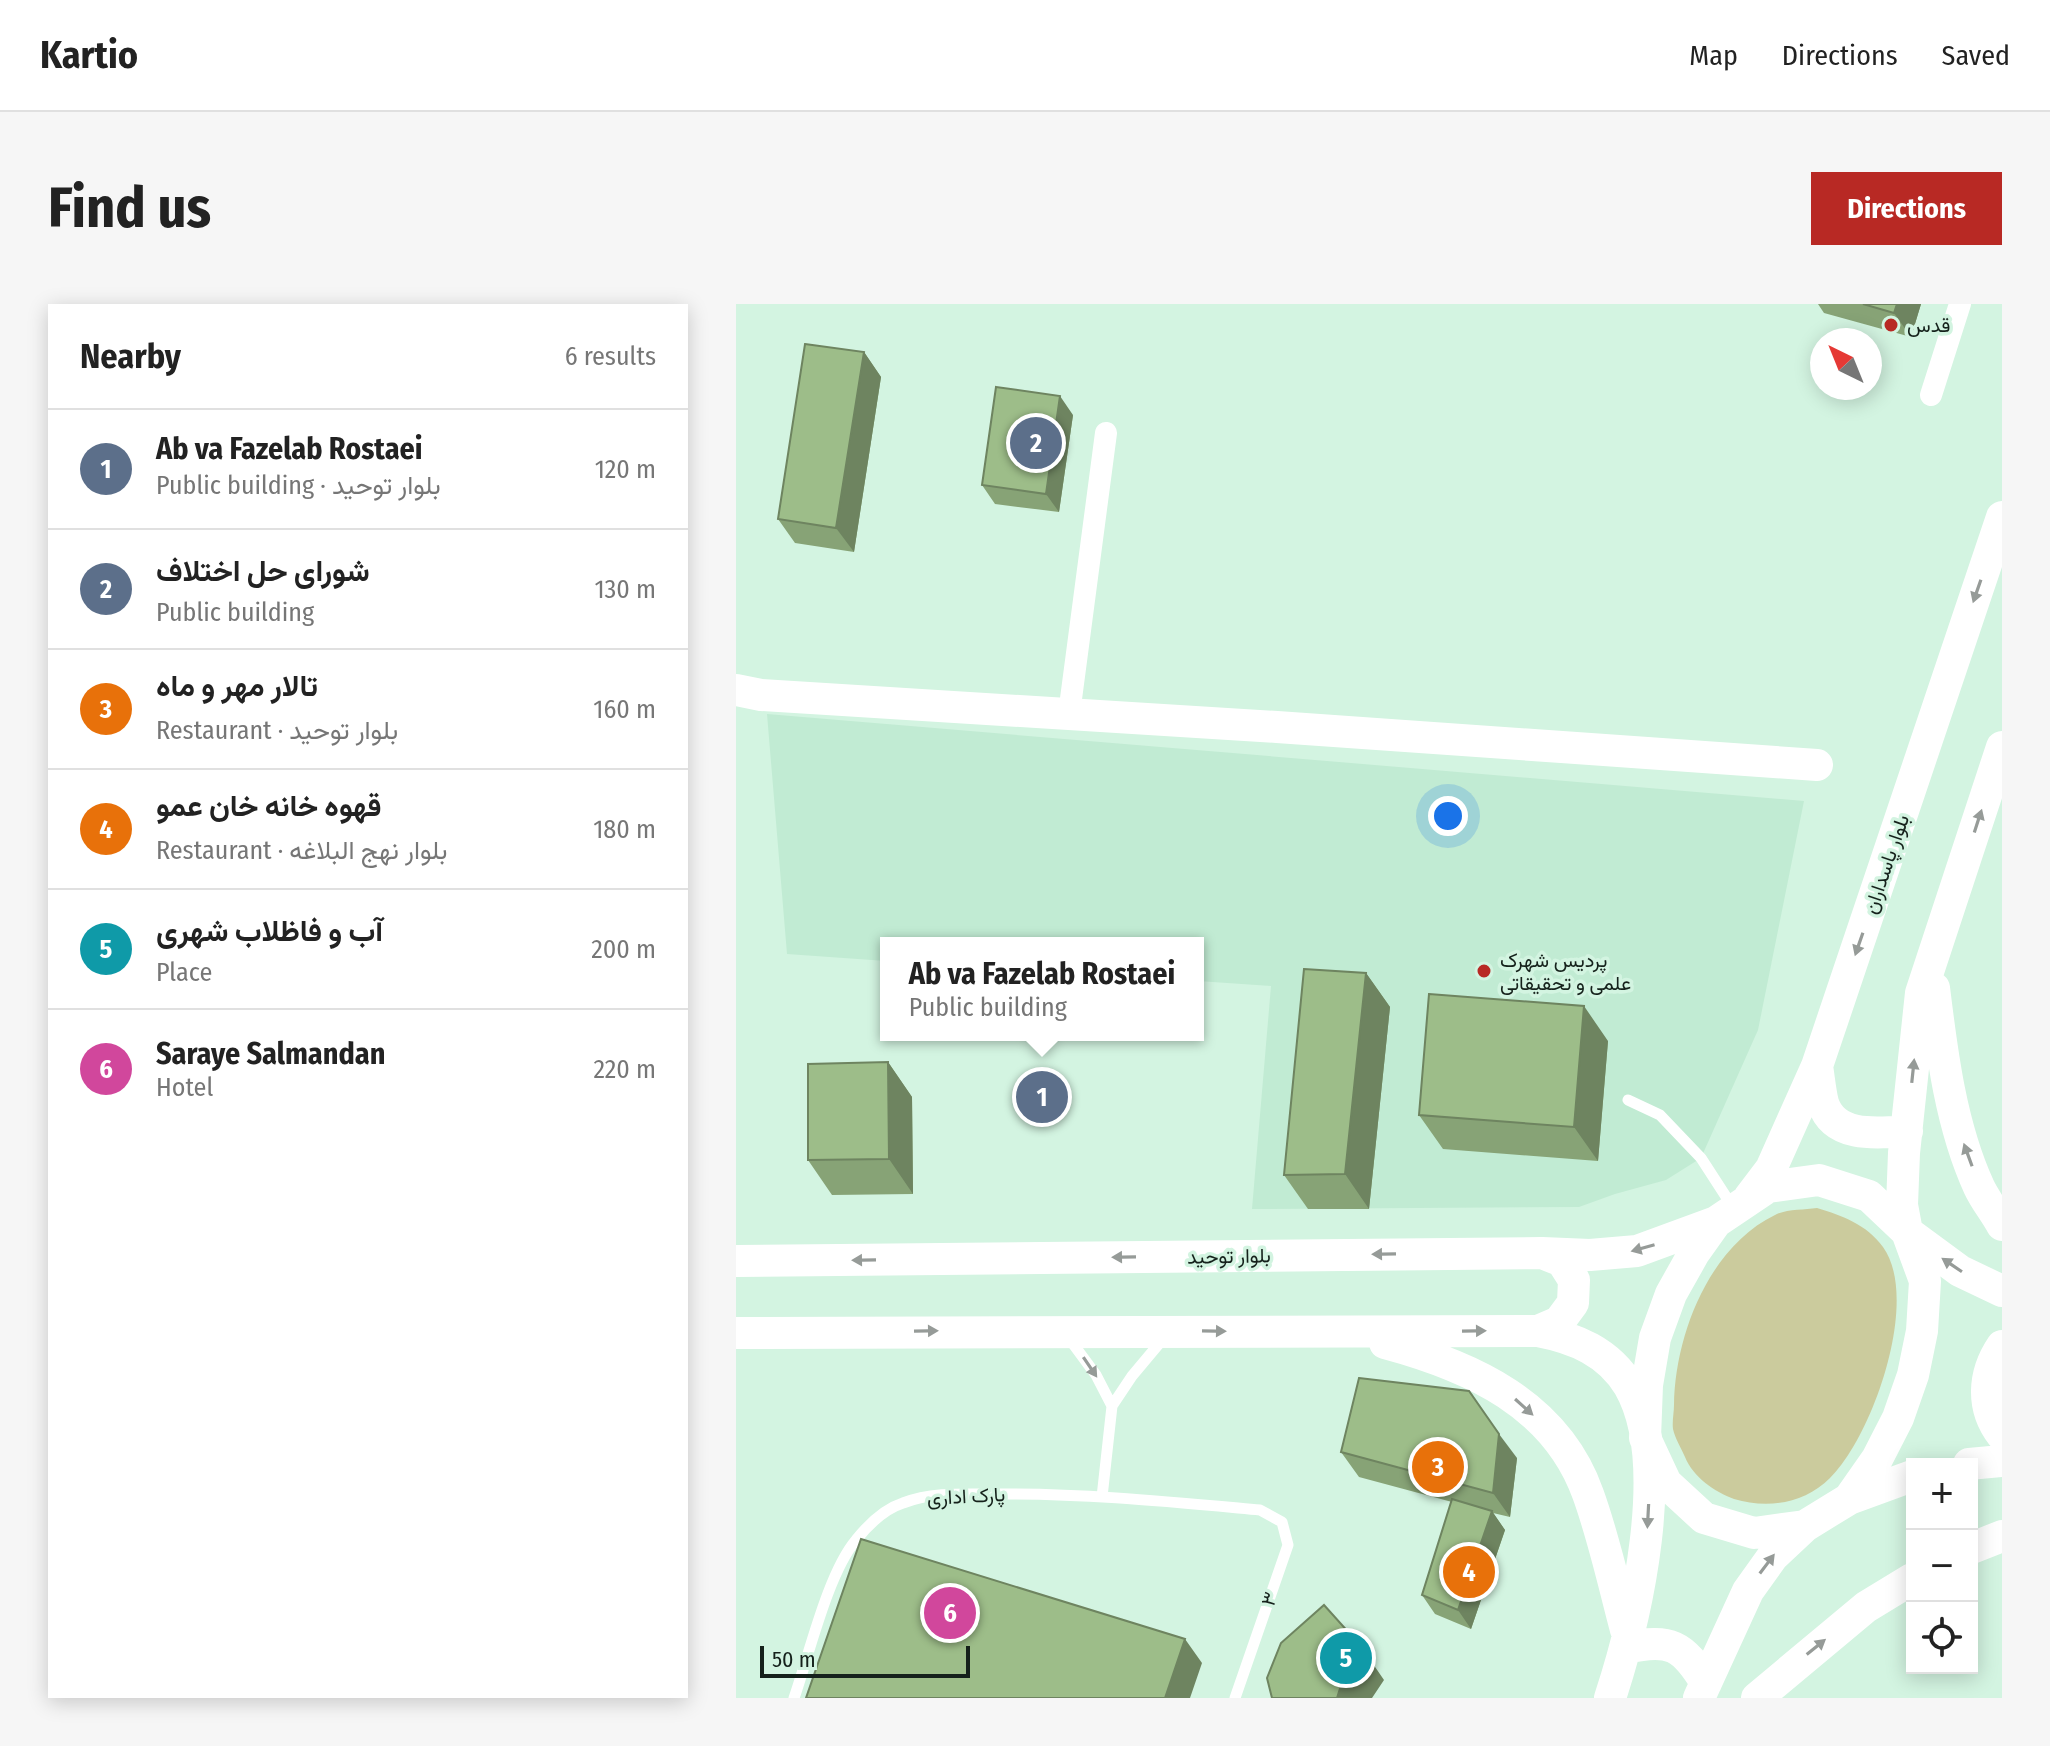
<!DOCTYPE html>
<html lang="en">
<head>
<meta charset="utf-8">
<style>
	:root { --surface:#fff; --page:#f6f6f6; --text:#222; --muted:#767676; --line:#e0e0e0; --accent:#b82924 }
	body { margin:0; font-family:"Fira Sans Condensed",Vazirmatn,sans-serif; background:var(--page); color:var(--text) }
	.controls { position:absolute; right:24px; bottom:24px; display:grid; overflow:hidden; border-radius:0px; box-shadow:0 4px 20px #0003 }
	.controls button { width:72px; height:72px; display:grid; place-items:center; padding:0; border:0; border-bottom:2px solid var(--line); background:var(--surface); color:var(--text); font:40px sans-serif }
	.compass { position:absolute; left:1074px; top:24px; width:72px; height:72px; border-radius:50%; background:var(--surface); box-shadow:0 4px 20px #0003; rotate:317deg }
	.scale { position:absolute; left:24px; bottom:20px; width:210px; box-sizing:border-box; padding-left:8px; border:4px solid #15211b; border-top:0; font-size:22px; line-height:28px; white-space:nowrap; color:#15211b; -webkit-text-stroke:6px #d3f4e1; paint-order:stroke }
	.you { position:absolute; left:712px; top:512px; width:28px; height:28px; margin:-20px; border:6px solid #fff; border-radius:50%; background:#1a73e8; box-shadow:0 0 0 12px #1a73e833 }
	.badge { display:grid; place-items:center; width:52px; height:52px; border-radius:50%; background:var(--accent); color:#fff; font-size:26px; font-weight:700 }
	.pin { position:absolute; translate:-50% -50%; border:4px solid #fff; box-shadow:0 2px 8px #0006 }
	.popup { position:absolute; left:144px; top:633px; width:324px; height:104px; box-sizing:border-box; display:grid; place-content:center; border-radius:0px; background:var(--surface); filter:drop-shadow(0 2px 6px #0005); font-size:26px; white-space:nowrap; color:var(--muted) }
	.popup b { font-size:30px; color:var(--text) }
	.popup::after { content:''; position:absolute; left:50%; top:100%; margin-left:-16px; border:16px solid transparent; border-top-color:var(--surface) }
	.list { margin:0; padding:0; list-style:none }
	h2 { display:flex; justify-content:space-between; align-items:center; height:104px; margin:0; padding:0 32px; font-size:34px }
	h2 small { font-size:26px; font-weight:400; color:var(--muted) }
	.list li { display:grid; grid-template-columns:52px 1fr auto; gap:24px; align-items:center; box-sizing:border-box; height:120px; padding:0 32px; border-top:2px solid var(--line) }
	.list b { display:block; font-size:30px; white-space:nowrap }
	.list p { margin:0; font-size:26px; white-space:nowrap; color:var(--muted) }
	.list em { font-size:26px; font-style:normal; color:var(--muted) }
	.icon { flex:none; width:44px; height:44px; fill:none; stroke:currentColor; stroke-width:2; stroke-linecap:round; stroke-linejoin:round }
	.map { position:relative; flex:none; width:1266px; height:1394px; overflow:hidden; border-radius:0px }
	header { display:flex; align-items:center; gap:48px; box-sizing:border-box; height:112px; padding:0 40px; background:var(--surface); border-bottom:2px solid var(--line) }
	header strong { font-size:38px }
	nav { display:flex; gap:44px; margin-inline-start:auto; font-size:28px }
	.intro { display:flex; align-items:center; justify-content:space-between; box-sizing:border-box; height:192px; padding:0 48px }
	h1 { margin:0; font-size:56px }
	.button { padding:20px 36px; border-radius:0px; background:var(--accent); color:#fff; font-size:28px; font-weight:700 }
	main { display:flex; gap:48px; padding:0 48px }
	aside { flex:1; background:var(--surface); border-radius:0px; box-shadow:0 4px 20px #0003 }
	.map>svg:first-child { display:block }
	.built { fill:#c1ebd3 }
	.green { fill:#cbcb9d }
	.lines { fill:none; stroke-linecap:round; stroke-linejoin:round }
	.lane { stroke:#fff; stroke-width:11 }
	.street { stroke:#fff; stroke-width:22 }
	.secondary { stroke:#fff; stroke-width:32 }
	.wall { fill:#87a376 }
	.shaded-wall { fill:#6e8460 }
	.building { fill:#9dbd89; stroke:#6e8460; stroke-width:2 }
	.oneway { fill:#969b98 }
	.poi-dot { fill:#b82924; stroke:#d3f4e1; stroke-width:3 }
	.labels { text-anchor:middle; stroke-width:7; stroke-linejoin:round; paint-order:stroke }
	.poi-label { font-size:20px; fill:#15211b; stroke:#d3f4e1; text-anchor:start }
	.street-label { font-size:20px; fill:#15211b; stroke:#d3f4e1 }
</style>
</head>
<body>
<header>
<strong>Kartio</strong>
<nav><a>Map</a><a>Directions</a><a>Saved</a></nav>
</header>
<div class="intro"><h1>Find us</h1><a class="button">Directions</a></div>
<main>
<aside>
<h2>Nearby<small>6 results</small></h2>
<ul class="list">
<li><span class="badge" style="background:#5c6f8a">1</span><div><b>Ab va Fazelab Rostaei</b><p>Public building · بلوار توحید</p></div><em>120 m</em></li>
<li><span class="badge" style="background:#5c6f8a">2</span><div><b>شورای حل اختلاف</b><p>Public building</p></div><em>130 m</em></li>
<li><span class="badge" style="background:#e8710a">3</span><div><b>تالار مهر و ماه</b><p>Restaurant · بلوار توحید</p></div><em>160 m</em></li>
<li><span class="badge" style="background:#e8710a">4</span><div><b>قهوه خانه خان عمو</b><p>Restaurant · بلوار نهج البلاغه</p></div><em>180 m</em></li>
<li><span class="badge" style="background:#0f9aa8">5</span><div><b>آب و فاظلاب شهری</b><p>Place</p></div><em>200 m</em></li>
<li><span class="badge" style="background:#d1479c">6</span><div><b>Saraye Salmandan</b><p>Hotel</p></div><em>220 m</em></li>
</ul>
</aside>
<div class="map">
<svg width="1266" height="1394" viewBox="0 0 1266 1394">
	<rect width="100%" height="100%" fill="#d3f4e1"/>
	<path class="built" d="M31,410L1068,497L1022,726L965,854L930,876L879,890L843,903L516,905L535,682L462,677V639H150V657L51,650Z"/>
	<path class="green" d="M1081,904C1107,912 1130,920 1147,943C1185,996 1136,1133 1094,1174C1068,1200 1031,1205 998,1195C979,1188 957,1173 949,1153C945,1144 939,1134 937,1125C936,1118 938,1108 938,1101C939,1031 973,943 1039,911C1050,905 1068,906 1081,904Z"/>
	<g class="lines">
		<path class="lane" d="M892,796L924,811L965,854L998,905
			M332,1033L360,1071L376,1102
			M366,1193L376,1102L396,1072L427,1035
			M58,1394C73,1351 92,1269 120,1236C132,1221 148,1205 167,1199C196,1188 227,1190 257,1190C347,1189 436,1198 524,1206L546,1218L552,1241L499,1394"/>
		<path class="street" d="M1195,91L1224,0
			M333,410L370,129"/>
		<path class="secondary" d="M0,386L25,391L541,423L1081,461
			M1266,443L1185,689L1168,849L1166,901L1171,928L1224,967L1266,987
			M1198,684C1206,750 1215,822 1243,883C1249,896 1259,908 1266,921
			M1081,762C1083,774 1084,787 1087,799C1098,835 1143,829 1171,827
			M1013,894L1035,865L1081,762L1266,213
			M0,957L806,949L854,951L901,947L980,918L1032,883L1083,876L1133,892L1171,928L1189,977L1186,1027L1177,1071L1162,1114L1141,1155L1113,1195L1069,1222L1018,1229L968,1214L930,1179L909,1134L911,1081L919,1034L935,990L958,949L980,918
			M802,1027L823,1018L837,999L838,976L826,957L806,949
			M0,1029L802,1027C839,1034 873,1048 893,1082C937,1158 900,1315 874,1394
			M649,1039C735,1062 820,1100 852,1190C868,1234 878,1281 890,1326
			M1266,1042C1247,1070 1245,1104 1266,1131
			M1233,1160L1266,1157
			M1113,1195L1176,1172
			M1236,1244L1266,1232
			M890,1344C934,1334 947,1341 970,1379
			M963,1394L1012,1287L1037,1252L1069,1222
			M1021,1394L1130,1303L1176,1275"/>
	</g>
	<path class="wall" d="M1082,0H1185L1175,33L1088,9Z
		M128,48L145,73L118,248L59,239L42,215Z
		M337,111L323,208L259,200L246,181Z
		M630,669L654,703L633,905H572L548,871Z
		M872,737L862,857L707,845L683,811Z
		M152,758L176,793L177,890L96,891L72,856Z
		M605,1148L781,1154L774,1213L757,1209L769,1226L735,1325L699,1310L686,1291L716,1198L623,1173Z"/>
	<path class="shaded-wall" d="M1161,0H1185L1175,33L1158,9Z
		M128,48L145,73L118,248L100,224Z
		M324,92L337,111L323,208L310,190Z
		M630,669L654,703L633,905L609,870Z
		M848,702L872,737L862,857L838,823Z
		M152,758L176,793L177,890L153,855Z
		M763,1130L781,1154L774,1213L757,1189Z
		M756,1207L769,1226L735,1325L722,1306Z
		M449,1335L466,1359L454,1394H429Z
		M624,1341L648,1376L636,1394H601L612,1359Z"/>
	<path class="building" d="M1127,0H1161L1158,9Z
		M69,40L128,48L100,224L42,215Z
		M260,83L324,92L310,190L246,181Z
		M568,665L630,669L609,870L548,871Z
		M693,690L848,702L838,823L683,811Z
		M152,758L153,855L72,856V760Z
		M623,1074L733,1087L763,1130L757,1189L605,1148Z
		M716,1195L756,1207L722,1306L686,1291Z
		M125,1235L449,1335L429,1394H70Z
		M588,1301L624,1341L612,1359L601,1394H536L531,1374L545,1339Z"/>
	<defs><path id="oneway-solid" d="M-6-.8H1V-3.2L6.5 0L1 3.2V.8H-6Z" transform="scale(2)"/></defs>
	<g class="oneway">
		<use href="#oneway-solid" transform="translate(1241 287) rotate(109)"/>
		<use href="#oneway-solid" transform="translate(1242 517) rotate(-72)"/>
		<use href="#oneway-solid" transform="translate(1123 640) rotate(109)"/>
		<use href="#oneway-solid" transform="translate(1177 767) rotate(-84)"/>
		<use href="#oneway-solid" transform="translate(1232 851) rotate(-110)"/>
		<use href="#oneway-solid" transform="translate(907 944) rotate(164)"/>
		<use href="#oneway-solid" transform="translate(648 950) rotate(179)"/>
		<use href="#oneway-solid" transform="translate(388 953) rotate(179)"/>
		<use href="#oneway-solid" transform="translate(128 956) rotate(179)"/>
		<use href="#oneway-solid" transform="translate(1216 961) rotate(-146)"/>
		<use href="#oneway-solid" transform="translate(190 1027) rotate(-1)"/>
		<use href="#oneway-solid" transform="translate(478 1027) rotate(1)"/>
		<use href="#oneway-solid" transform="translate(738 1027) rotate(-1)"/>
		<use href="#oneway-solid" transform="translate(354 1063) rotate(56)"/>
		<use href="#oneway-solid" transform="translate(788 1103) rotate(42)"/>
		<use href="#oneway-solid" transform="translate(912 1212) rotate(93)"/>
		<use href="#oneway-solid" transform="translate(1031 1260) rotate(-53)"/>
		<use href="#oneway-solid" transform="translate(1080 1343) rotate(-39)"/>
	</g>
	<g class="poi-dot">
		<circle cx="1155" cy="21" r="8"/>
		<circle cx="748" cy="667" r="8"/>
	</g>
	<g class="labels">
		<g class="poi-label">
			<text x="1171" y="28">قدس</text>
			<text x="764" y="663">پردیس شهرک<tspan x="764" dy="23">علمی و تحقیقاتی</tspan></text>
		</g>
		<g class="street-label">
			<text transform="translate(1150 560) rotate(-71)" y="7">بلوار پاسداران</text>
			<text transform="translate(493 952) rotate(-1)" y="7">بلوار توحید</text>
			<text transform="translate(230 1192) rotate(-3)" y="7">پارک اداری</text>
			<text transform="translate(533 1295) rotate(-71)" y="7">۳</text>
		</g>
	</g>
</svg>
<div class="controls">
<button>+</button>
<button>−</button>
<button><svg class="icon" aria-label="locate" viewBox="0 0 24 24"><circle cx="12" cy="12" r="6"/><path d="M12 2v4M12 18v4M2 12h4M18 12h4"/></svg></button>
</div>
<svg class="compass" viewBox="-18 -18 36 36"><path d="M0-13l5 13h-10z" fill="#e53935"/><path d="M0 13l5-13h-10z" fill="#767676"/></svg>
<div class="scale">50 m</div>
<div class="you"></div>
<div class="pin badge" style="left:306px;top:793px;background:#5c6f8a">1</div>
<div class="popup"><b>Ab va Fazelab Rostaei</b>Public building</div>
<div class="pin badge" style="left:300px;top:139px;background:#5c6f8a">2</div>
<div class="pin badge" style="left:702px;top:1163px;background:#e8710a">3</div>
<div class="pin badge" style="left:733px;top:1268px;background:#e8710a">4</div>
<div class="pin badge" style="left:610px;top:1354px;background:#0f9aa8">5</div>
<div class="pin badge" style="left:214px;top:1309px;background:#d1479c">6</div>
</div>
</main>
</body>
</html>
